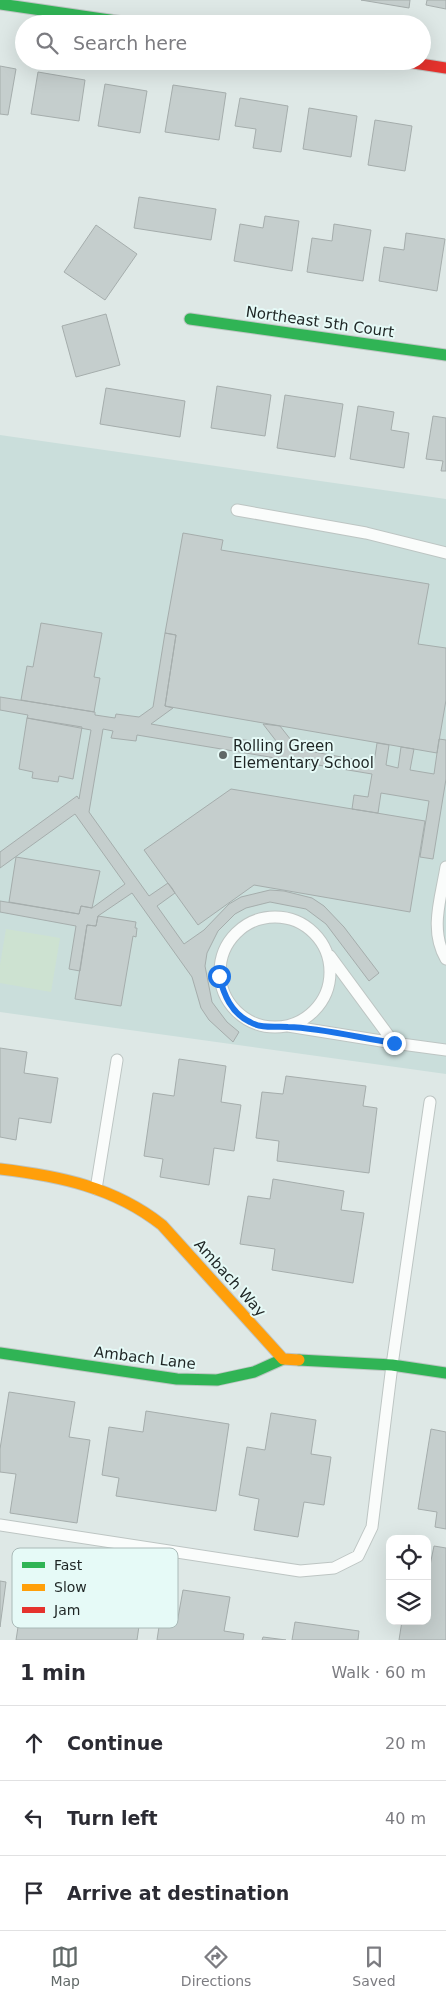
<!DOCTYPE html>
<html lang="en">
<head>
<meta charset="utf-8">
<style>
	:root { --surface:#fff; --page:#f7f7f7; --text:#2b2b33; --muted:#7c7c81; --line:#e1e1e2; --accent:#616968 }
	body { margin:0; font-family:"DejaVu Sans",sans-serif; background:var(--page); color:var(--text) }
	.controls { position:absolute; right:15px; bottom:15px; display:grid; overflow:hidden; border-radius:10px; box-shadow:0 5px 20px #0002 }
	.controls button { width:45px; height:45px; display:grid; place-items:center; padding:0; border:0; border-bottom:1px solid var(--line); background:var(--surface); color:var(--text); font:25px sans-serif }
	.stop { position:absolute; width:15px; height:15px; margin:-11px; border:4px solid #1a73e8; border-radius:50%; background:#fff }
	.stop.end { background:#1a73e8; border-color:#fff; box-shadow:0 1px 5px #0008 }
	.list { margin:0; padding:0; list-style:none }
	h2 { display:flex; justify-content:space-between; align-items:center; height:65px; margin:0; padding:0 20px; font-size:21px }
	h2 small { font-size:16px; font-weight:400; color:var(--muted) }
	.list li { display:grid; grid-template-columns:32px 1fr auto; gap:15px; align-items:center; box-sizing:border-box; height:75px; padding:0 20px; border-top:1px solid var(--line) }
	.list b { display:block; font-size:19px; white-space:nowrap }
	.list em { font-size:16px; font-style:normal; color:var(--muted) }
	.icon { flex:none; width:28px; height:28px; fill:none; stroke:currentColor; stroke-width:2; stroke-linecap:round; stroke-linejoin:round }
	.map { position:relative; flex:none; width:446px; height:1640px; overflow:hidden }
	.search { position:absolute; background:var(--surface); box-shadow:0 5px 20px #0002; left:15px; right:15px; top:15px; height:55px; display:flex; align-items:center; gap:12px; box-sizing:border-box; padding:0 18px; border-radius:28px; color:var(--muted); font-size:19px }
	.sheet { height:290px; background:var(--surface) }
	nav { display:flex; justify-content:space-around; align-items:center; box-sizing:border-box; height:70px; border-top:1px solid var(--line); background:var(--surface); font-size:14px; color:var(--muted) }
	nav a { display:grid; justify-items:center; gap:2px }
	nav .on { color:var(--accent) }
	.map>svg:first-child { display:block }
	.built { fill:#cadedb }
	.green { fill:#cde2d1 }
	.building { fill:#c5cecd; stroke:#a5adac }
	.lines { fill:none; stroke-linecap:round; stroke-linejoin:round }
	.lane-casing { stroke:#bdc5c3; stroke-width:13 }
	.fast-casing { stroke:#bdc5c3; stroke-width:13 }
	.slow-casing { stroke:#bdc5c3; stroke-width:13 }
	.jam-casing { stroke:#bdc5c3; stroke-width:13 }
	.lane { stroke:#fafcfb; stroke-width:11 }
	.fast { stroke:#30b455; stroke-width:11 }
	.slow { stroke:#ff9f0a; stroke-width:11 }
	.jam { stroke:#e5322d; stroke-width:11 }
	.route { stroke:#1a73e8; stroke-width:6 }
	.poi-dot { fill:#616968; stroke:#e6faf7; stroke-width:2 }
	.labels { text-anchor:middle; stroke-width:4; stroke-linejoin:round; paint-order:stroke }
	.street-label { font-size:15px; fill:#1e2524; stroke:#e6faf7 }
	.poi-label { font-size:15px; fill:#1e2524; stroke:#e6faf7; text-anchor:start }
	.key { fill:#e6faf7; stroke:#aabab8; stroke-width:1 }
	.key-label { font-size:14px; fill:#1e2524 }
</style>
</head>
<body>
<div class="map">
<svg width="446" height="1640" viewBox="0 0 446 1640">
	<rect width="100%" height="100%" fill="#dee8e6"/>
	<path class="built" d="M0,435L446,499V1074L0,1012Z"/>
	<path class="green" d="M6,929L60,938L51,992L0,983V965Z"/>
	<path class="building" d="M361,0H410L409,8Z
		M427,0H446V9L426,5Z
		M0,66L16,69L8,115L0,114Z
		M38,72L85,80L79,121L31,114Z
		M105,84L147,91L140,133L98,126Z
		M173,85L226,93L219,140L165,132Z
		M240,98L288,106L281,152L253,148L256,129L235,126Z
		M309,108L357,116L351,157L303,149Z
		M375,120L412,126L405,171L368,165Z
		M139,197L216,209L211,240L134,228Z
		M265,216L299,221L292,271L234,261L240,224L263,228Z
		M334,224L371,230L363,281L307,272L312,238L332,241Z
		M96,225L137,254L105,300L64,272Z
		M406,233L445,239L437,291L379,281L384,247L404,250Z
		M106,314L120,365L76,377L62,326Z
		M217,386L271,395L265,436L211,428Z
		M106,388L185,401L180,437L100,424Z
		M285,395L343,404L335,457L277,448Z
		M358,406L394,412L391,430L409,433L404,468L350,459Z
		M433,416L446,418V471H441L443,461L426,459Z
		M183,533L223,540L221,550L429,584L418,644L446,648V700L437,753L165,706L176,635L165,633Z
		M41,623L102,633L94,677L100,678L94,712L21,700L27,666L33,667Z
		M165,633L176,635L165,706L173,708L151,724L280,746L263,724L280,726L298,749L374,763L377,743L389,745L386,765L398,768L401,747L414,749L410,770L434,774L439,739L446,740V779L433,859L420,857L429,801L381,793L378,813L352,809L354,795L368,797L372,774L137,735L136,741L111,738L113,731L103,729L89,812L149,896L168,883L172,888L175,893L157,906L184,944L204,930L229,904L241,897L270,890L284,891L312,898L324,906L344,927L379,973L369,981L326,924L306,909L270,902L246,908L235,914L218,931L207,953L205,966L212,1002L227,1022L239,1032L233,1042L209,1020L201,1008L192,977L132,893L98,916L96,926L87,925L80,971L69,969L76,926L0,912V901L79,914L81,906L92,908L125,884L75,814L0,868V852L77,796L79,799L91,730L27,718L28,715L0,710V697L95,712V715L115,718L116,714L139,717L153,707Z
		M27,718L82,727L73,779L59,776L58,782L32,778L33,772L19,769Z
		M231,789L425,821L410,912L254,885L198,925L144,850Z
		M16,857L100,871L92,908L81,906L79,914L9,902Z
		M98,916L136,922L135,928H137L136,937L133,936L121,1006L75,999L87,925L96,926Z
		M0,1048L27,1052L24,1073L58,1078L51,1123L19,1118L16,1140L0,1137Z
		M179,1059L226,1066L221,1102L241,1105L234,1151L214,1148L209,1185L160,1177L163,1159L144,1156L153,1093L174,1096Z
		M286,1076L366,1086L363,1106L377,1108L369,1173L277,1161L279,1141L256,1138L262,1092L283,1094Z
		M273,1179L344,1191L341,1210L364,1213L353,1283L272,1270L275,1249L240,1244L248,1196L270,1199Z
		M9,1392L75,1402L69,1437L90,1440L77,1523L10,1513L16,1474L0,1472V1449Z
		M146,1411L229,1424L216,1511L116,1496L119,1478L102,1475L109,1427L143,1432Z
		M271,1413L316,1420L311,1454L331,1457L324,1505L304,1502L298,1537L254,1530L259,1499L239,1495L247,1447L265,1450Z
		M431,1429L446,1432V1529L435,1527L437,1512L418,1509Z
		M434,1546L446,1548V1640H399L402,1621H427V1580Z
		M0,1581L6,1582L0,1627Z
		M25,1582L126,1598L123,1616L140,1619L137,1640H16Z
		M183,1590L230,1597L224,1631L244,1634L243,1640H157L160,1620L177,1623Z
		M295,1622L359,1631L358,1640H292Z
		M263,1637L286,1640H262Z"/>
	<g class="lines">
		<g class="lane-casing">
			<path id="lane" d="M237,510L366,533L446,553
				M446,867C441,898 429,930 446,959
				M220 972a55 55 0 1 1 110 0a55 55 0 1 1-110 0Z
				M288,1026L394,1043L330,956
				M394,1043L446,1050
				M96,1189L117,1060
				M0,1525L300,1571L334,1568L358,1556L372,1527L392,1365L430,1102"/>
		</g>
		<g class="fast-casing">
			<path id="fast" d="M0,4L137,24
				M190,319L446,355
				M0,1353L177,1379L217,1380L254,1372L283,1359
				M299,1360L392,1365L446,1373"/>
		</g>
		<g class="slow-casing">
			<path id="slow" d="M0,1169C59,1176 114,1187 162,1225L283,1359L299,1360"/>
		</g>
		<g class="jam-casing">
			<path id="jam" d="M401,61L446,68"/>
		</g>
		<use href="#lane" class="lane"/>
		<use href="#fast" class="fast"/>
		<use href="#slow" class="slow"/>
		<use href="#jam" class="jam"/>
	</g>
	<g class="lines">
		<path class="route" d="M219,976C224,995 231,1013 250,1022C262,1029 275,1026 288,1027C322,1028 360,1038 394,1043"/>
	</g>
	<circle class="poi-dot" cx="223" cy="755" r="5"/>
	<g class="labels">
		<g class="street-label">
			<text transform="translate(320 322) rotate(8)" y="5">Northeast 5th Court</text>
			<text transform="translate(230 1278) rotate(48)" y="5">Ambach Way</text>
			<text transform="translate(145 1358) rotate(7)" y="5">Ambach Lane</text>
		</g>
		<g class="poi-label">
			<text x="233" y="751">Rolling Green<tspan x="233" dy="17">Elementary School</tspan></text>
		</g>
	</g>
	<rect x="12" y="1548" width="166" height="80" rx="8" class="key"/>
	<rect x="22" y="1562" width="23" height="6" fill="#30b455"/>
	<rect x="22" y="1584" width="23" height="7" fill="#ff9f0a"/>
	<rect x="22" y="1607" width="23" height="6" fill="#e5322d"/>
	<g class="key-label">
		<text x="54" y="1570">Fast</text>
		<text x="54" y="1592">Slow</text>
		<text x="54" y="1615">Jam</text>
	</g>
</svg>
<div class="controls">
<button><svg class="icon" aria-label="locate" viewBox="0 0 24 24"><circle cx="12" cy="12" r="6"/><path d="M12 2v4M12 18v4M2 12h4M18 12h4"/></svg></button>
<button><svg class="icon" aria-label="layers" viewBox="0 0 24 24"><path d="M12 4l9 5-9 5-9-5zM3 14l9 5 9-5"/></svg></button>
</div>
<div class="stop" style="left:219px;top:976px"></div>
<div class="stop end" style="left:394px;top:1043px"></div>
<div class="search"><svg class="icon" aria-label="search" viewBox="0 0 24 24"><circle cx="10" cy="10" r="6"/><path d="M15 15l6 6"/></svg>Search here</div>
</div>
<section class="sheet">
<h2>1 min<small>Walk · 60 m</small></h2>
<ul class="list">
<li><svg class="icon" aria-label="ahead" viewBox="0 0 24 24"><path d="M12 20V5M6 11l6-6 6 6"/></svg><div><b>Continue</b></div><em>20 m</em></li>
<li><svg class="icon" aria-label="left" viewBox="0 0 24 24"><path d="M17 20v-9H6M10 6l-5 5 5 5"/></svg><div><b>Turn left</b></div><em>40 m</em></li>
<li><svg class="icon" aria-label="arrive" viewBox="0 0 24 24"><path d="M6 21V4h12l-3 4 3 4H6"/></svg><div><b>Arrive at destination</b></div></li>
</ul>
</section>
<nav>
<a class="on"><svg class="icon" aria-label="map" viewBox="0 0 24 24"><path d="M3 6l6-2 6 2 6-2v14l-6 2-6-2-6 2zM9 4v14M15 6v14"/></svg>Map</a>
<a><svg class="icon" aria-label="directions" viewBox="0 0 24 24"><path d="M12 3l9 9-9 9-9-9zM9 14v-3h6M13 9l2 2-2 2"/></svg>Directions</a>
<a><svg class="icon" aria-label="saved" viewBox="0 0 24 24"><path d="M7 4h10v16l-5-4-5 4z"/></svg>Saved</a>
</nav>
</body>
</html>
